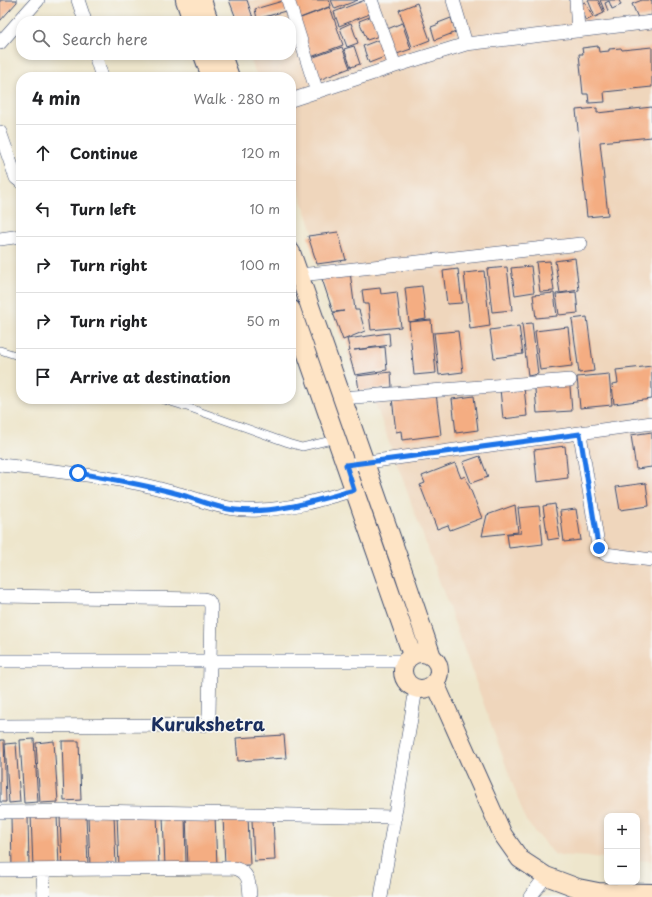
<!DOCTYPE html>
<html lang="en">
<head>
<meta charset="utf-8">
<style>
	:root { --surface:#fff; --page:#f6f6f6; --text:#202124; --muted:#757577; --line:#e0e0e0 }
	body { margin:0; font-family:"Playpen Sans",sans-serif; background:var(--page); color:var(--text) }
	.controls { position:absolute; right:12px; bottom:12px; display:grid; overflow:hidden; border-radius:8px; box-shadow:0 2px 6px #0003 }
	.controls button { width:36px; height:36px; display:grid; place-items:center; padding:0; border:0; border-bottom:1px solid var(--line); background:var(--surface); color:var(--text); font:20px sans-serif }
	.stop { position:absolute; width:12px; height:12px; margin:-9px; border:3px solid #1a73e8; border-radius:50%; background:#fff }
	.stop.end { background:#1a73e8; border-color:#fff; box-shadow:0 1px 4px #0008 }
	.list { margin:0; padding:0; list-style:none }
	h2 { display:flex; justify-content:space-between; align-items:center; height:52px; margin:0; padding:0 16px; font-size:17px }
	h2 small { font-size:13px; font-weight:400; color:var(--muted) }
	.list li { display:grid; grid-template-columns:26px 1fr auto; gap:12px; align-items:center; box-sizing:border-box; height:56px; padding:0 16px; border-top:1px solid var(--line) }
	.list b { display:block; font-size:15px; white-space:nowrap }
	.list em { font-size:13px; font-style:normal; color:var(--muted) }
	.icon { flex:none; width:22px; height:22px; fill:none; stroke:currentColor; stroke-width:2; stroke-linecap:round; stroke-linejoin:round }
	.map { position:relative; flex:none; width:652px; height:897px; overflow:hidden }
	.search { position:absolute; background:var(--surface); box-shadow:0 2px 6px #0003; left:16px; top:16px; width:280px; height:44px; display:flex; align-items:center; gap:10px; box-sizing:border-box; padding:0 14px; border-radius:16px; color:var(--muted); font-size:15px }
	.panel { position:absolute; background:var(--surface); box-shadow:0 2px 6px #0003; left:16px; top:72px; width:280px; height:332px; border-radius:16px }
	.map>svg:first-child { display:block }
	.built { fill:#efd6bc }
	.building { fill:#f4ad82 }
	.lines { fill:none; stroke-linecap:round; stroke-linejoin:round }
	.service-casing { stroke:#3b4a6e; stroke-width:8 }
	.minor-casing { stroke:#3b4a6e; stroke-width:14 }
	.secondary-casing { stroke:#3b4a6e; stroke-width:20 }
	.service { stroke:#fff; stroke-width:7 }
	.minor { stroke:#fff; stroke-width:13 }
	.secondary { stroke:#fee4c5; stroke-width:18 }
	.route { stroke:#1a73e8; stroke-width:5 }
	.labels { text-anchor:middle; stroke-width:3.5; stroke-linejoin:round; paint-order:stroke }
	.town-label { font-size:18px; font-weight:bold; fill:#1b2f5e; stroke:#f6f6f2 }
</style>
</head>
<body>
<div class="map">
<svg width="652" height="897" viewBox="0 0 652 897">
	<rect width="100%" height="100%" fill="#f6f6f2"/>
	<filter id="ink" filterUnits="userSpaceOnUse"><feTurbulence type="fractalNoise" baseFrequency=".025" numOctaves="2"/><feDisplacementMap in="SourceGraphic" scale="8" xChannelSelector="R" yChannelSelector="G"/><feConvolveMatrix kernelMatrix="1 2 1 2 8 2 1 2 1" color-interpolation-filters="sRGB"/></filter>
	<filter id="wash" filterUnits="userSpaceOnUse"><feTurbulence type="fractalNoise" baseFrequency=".012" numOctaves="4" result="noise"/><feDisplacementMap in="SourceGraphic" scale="16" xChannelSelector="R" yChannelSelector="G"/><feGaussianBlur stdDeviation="0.9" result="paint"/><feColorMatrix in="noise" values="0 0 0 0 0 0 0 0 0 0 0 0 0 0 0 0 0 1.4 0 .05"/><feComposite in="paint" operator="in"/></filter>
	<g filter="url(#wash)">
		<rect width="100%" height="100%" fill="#eee6cc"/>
		<path class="built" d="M229,0H652V861L637,860V816H607V858L555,855L526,821L291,170V77H257L249,55H291V21H237Z"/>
		<g id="blocks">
			<path class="building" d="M0,0H17V2L0,21Z
				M229,0H247L253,18L244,21H237Z
				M286,0L289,10L257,19L255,9Z
				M293,0H329L331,6L300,18Z
				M331,0H358L335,9Z
				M365,0L370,14L339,26L334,12Z
				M588,0H598L604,13L595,17Z
				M600,0H619L621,5L612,9L609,1L605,3L608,11L605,12Z
				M642,0H652V15L638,18L632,4Z
				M585,2L593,17L586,21L578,5Z
				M417,3L430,40L412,47L399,10Z
				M330,7L343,45L311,57L298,19Z
				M372,16L379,36L367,40L359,21Z
				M451,18L456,32L435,40L431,27L439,24L438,23Z
				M351,23L358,43L347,47L340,28Z
				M402,23L411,49L394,55L385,30Z
				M381,39L387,56L369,63L363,46Z
				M354,46L360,64L351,67L344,49Z
				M598,46L599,52L609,51V49L621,48L622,50L652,47V87L604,92L605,102L589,103L588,94H583L579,54H583L582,48Z
				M342,47L350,68L319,80L311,58Z
				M652,107V137L600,142L608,215L587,217L576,110L597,108V113Z
				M338,232L346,260L317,264L308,236Z
				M575,258L579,290L560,293L555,261Z
				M550,261L554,291L540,292L536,262Z
				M531,266L534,292L515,295L511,268Z
				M507,267L512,310L492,312L487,269Z
				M458,269L462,303L447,304L443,271Z
				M484,271L490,326L470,329L464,273Z
				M350,272L355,310H359L365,331L343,340L333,313L344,311L333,312L321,276Z
				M422,286L426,319L409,322L405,288Z
				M380,288L381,294L397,292L401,327L371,330L368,304H364L362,290Z
				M576,292L578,313L559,315L556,294Z
				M554,293L557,316L536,318L533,295Z
				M587,317L594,371L579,373L572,319Z
				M431,320L436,373L414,375L409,322Z
				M532,323L538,374L528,376L522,324Z
				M519,326L523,354L494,358L490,330Z
				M568,327L572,366L540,370L535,331Z
				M458,331L463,372L439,375L434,333Z
				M389,333L390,345L354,350L385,347L387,370L355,375L348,351H350L347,339Z
				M652,366V399L614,404L612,384L618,383L616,370Z
				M391,372L392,387L359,391L357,376Z
				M609,374L612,405L580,408L577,377Z
				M569,375L572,411L537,413L534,378Z
				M524,387L527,416L503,419L500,389Z
				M436,393L441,435L402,440L401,431L396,432L392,398Z
				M474,396L478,430L456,433L452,399Z
				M652,432V467L636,469L631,435Z
				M565,446L568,478L537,482L534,450Z
				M480,456L488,477L471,483L463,462Z
				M455,463L461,478L465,476L482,518L450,530L448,525L437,529L420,485L425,483L422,476Z
				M646,483L649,506L620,510L616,487Z
				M555,504L560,538L548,540L543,506Z
				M515,505L518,532L482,536L487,515Z
				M539,506L543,544L509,548L507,534L521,533L518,508Z
				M576,509L581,540L564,542L560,511Z
				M284,735L286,758L238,761L236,738Z
				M34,739L38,802L24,803L20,740Z
				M0,740H4L6,802H0Z
				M54,741L58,802L40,803L36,743Z
				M62,741H79L81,800L64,801Z
				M16,743L20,802L9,803L5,744Z
				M157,813L159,866L119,867L117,815Z
				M31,815H57L59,867L33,868Z
				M114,815L116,865L90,866L88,816Z
				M185,815L186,866L165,867L163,816Z
				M28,816L29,867L12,868L11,817Z
				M86,816L88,866L62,867L60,817Z
				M215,816L217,865L188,866L186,817Z
				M223,816H248L250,865L225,866Z
				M273,819L275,860L254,861L252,820Z"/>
		</g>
	</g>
	<g filter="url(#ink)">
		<use href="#blocks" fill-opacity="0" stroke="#3b4a6e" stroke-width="1"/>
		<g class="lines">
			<g class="service-casing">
				<path id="service" d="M0,350L21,357
					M161,399L193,409L288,443L302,447L336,439"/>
			</g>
			<g class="minor-casing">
				<path id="minor" d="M78,0L85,21
					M288,0L317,92
					M371,0L395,66
					M453,0L466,44
					M576,0L578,31
					M0,43L38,0
					M95,55L102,77
					M291,100L395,66L466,44L652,22
					M0,132L16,178L21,182
					M0,239L21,236
					M291,276L581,244
					M342,398L570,380
					M580,434L597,539L599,548L605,554L652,560
					M0,465C45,470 91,474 135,483C150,486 165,490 180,494C206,502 231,512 259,510C292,509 323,499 354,490
					M346,465L652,423
					M0,596L204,599C209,600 210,602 211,607L209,715L208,721L204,725L0,726
					M0,661H406
					M0,812L91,811L395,817
					M0,870L234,868C250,872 249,883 250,897
					M43,870L44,897
					M381,897L416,689
					M530,897L546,876"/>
			</g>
			<g class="secondary-casing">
				<path id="secondary" d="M185,0L192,21
					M202,0L209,21
					M203,55L211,77
					M222,55L230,77
					M291,252L404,574L432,657
					M291,309L412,655
					M403 671a18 18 0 1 1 36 0a18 18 0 1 1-36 0Z
					M435,683L503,835L520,859L546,876L578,888L598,892L652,893"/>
			</g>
			<use href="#service" class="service"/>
			<use href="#minor" class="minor"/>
			<use href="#secondary" class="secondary"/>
		</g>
	</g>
	<g class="lines" filter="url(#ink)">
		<path class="route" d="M78,473C112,479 146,485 179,494C198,500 216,508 235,510C276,514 315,501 354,490L346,465L580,434L597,539L599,548"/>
	</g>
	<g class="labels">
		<g class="town-label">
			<text x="208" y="731">Kurukshetra</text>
		</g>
	</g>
</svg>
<div class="controls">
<button>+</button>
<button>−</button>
</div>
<div class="stop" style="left:78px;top:473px"></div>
<div class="stop end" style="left:599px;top:548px"></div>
<div class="search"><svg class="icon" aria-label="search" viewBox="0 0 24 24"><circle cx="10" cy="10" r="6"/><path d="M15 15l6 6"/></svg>Search here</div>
<section class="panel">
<h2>4 min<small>Walk · 280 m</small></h2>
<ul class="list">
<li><svg class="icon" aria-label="ahead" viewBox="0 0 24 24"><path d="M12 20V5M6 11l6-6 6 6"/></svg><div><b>Continue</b></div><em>120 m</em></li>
<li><svg class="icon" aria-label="left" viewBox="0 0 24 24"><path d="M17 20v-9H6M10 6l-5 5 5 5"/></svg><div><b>Turn left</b></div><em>10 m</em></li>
<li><svg class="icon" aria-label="right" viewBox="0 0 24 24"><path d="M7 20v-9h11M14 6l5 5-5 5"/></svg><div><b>Turn right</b></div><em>100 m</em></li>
<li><svg class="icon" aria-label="right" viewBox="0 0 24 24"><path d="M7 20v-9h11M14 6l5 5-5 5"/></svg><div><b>Turn right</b></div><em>50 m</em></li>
<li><svg class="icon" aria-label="arrive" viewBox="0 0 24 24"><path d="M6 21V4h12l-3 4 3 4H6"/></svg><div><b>Arrive at destination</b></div></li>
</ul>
</section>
</div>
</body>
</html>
